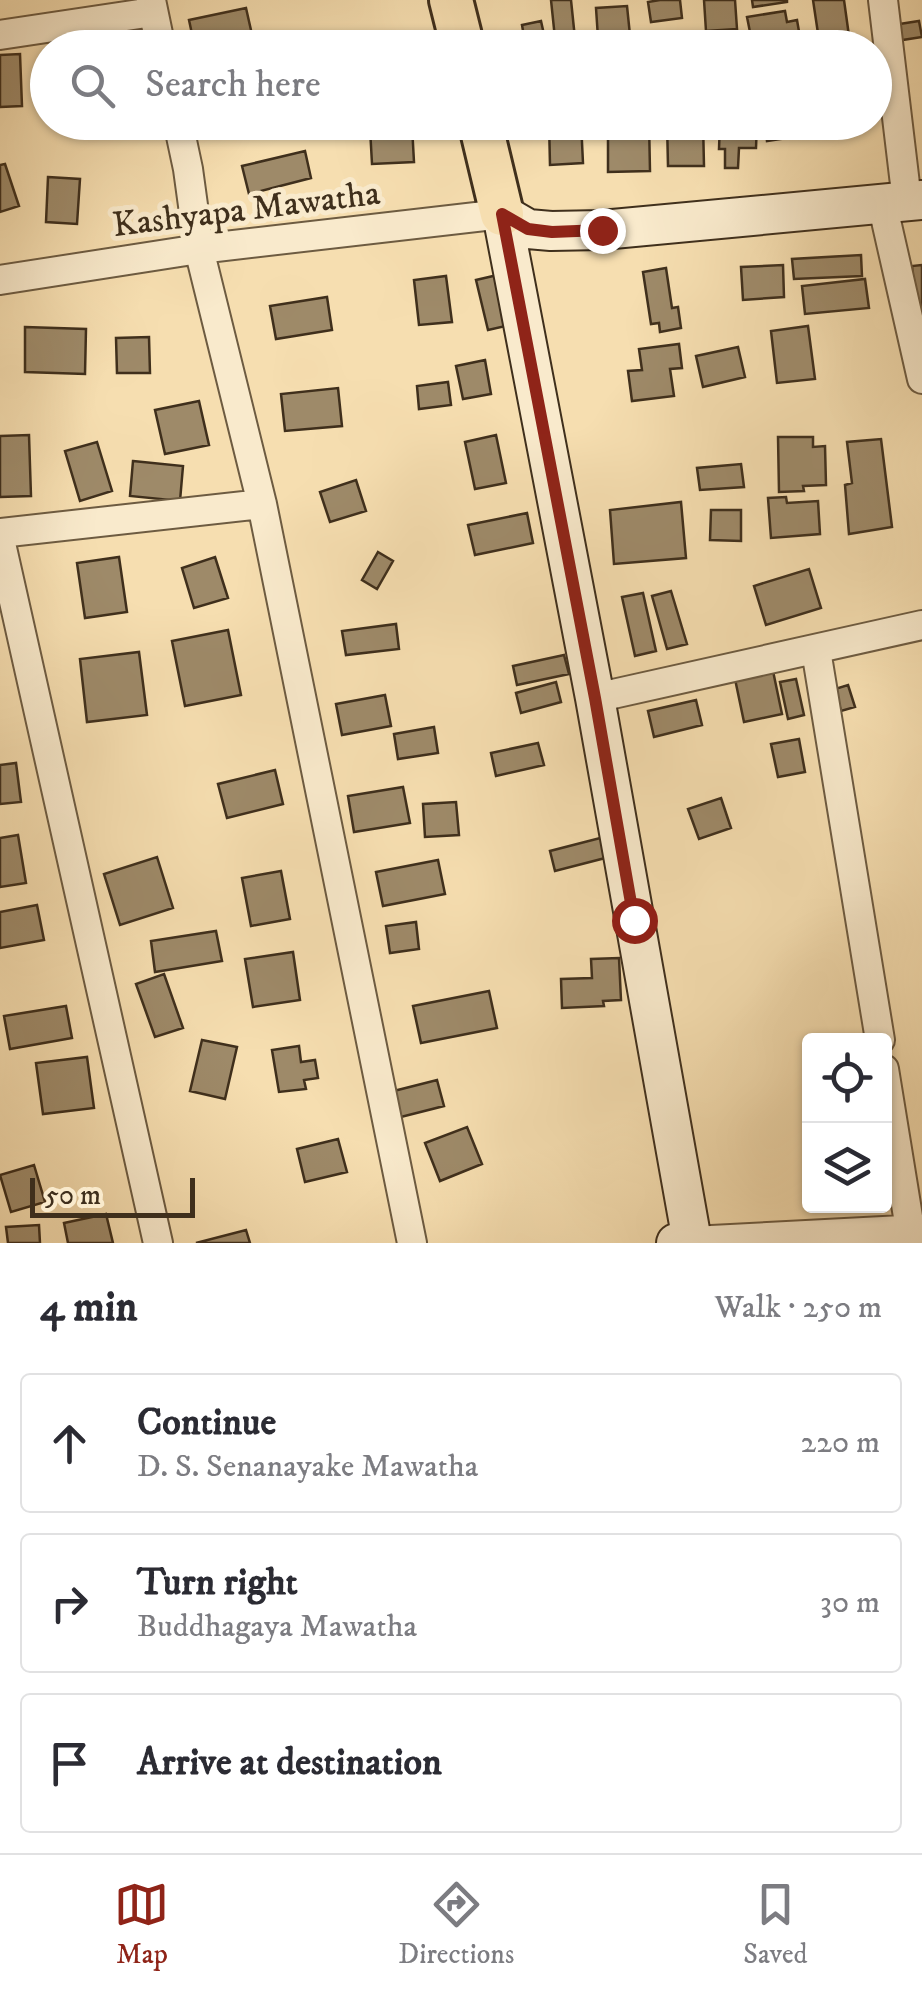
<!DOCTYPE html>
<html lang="en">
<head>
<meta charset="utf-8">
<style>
	:root { --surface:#fff; --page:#f2f2f3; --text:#2b2b33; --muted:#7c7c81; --line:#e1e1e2; --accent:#8f2418 }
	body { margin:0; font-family:"IM FELL DW Pica",serif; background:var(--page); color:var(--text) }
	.controls { position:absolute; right:30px; bottom:30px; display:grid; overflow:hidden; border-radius:10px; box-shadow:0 2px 8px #0004 }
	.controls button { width:90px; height:90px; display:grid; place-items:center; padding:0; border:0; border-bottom:2px solid var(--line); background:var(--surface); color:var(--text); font:50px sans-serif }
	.scale { position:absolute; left:30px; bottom:25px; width:165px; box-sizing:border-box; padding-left:10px; border:5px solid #3f2f1c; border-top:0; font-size:28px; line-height:35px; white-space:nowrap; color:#3f2f1c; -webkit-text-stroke:8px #f9eacc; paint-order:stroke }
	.stop { position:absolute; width:30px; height:30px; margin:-22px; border:8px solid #8f2418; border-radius:50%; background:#fff }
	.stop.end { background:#8f2418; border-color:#fff; box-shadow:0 2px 10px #0008 }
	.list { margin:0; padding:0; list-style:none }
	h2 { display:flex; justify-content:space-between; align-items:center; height:130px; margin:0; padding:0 40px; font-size:42px }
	h2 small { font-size:32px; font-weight:400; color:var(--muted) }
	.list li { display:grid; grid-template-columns:65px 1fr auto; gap:30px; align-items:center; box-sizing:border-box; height:140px; margin:0 20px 20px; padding:0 20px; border:2px solid var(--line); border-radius:10px }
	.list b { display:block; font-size:38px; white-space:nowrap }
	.list p { margin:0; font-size:32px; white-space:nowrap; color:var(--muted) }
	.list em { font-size:32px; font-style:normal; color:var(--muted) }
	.icon { flex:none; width:55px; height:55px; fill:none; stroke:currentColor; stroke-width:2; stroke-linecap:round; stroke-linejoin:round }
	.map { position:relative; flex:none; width:922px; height:1243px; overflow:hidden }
	.search { position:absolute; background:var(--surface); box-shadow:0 2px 8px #0004; left:30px; right:30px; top:30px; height:110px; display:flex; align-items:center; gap:25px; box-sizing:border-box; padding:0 35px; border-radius:55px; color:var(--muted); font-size:38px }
	.sheet { height:610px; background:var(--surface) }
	nav { display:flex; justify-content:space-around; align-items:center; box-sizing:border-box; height:140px; border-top:2px solid var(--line); background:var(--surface); font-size:28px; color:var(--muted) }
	nav a { display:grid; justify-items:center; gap:5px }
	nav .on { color:var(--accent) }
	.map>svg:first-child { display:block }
	.building { fill:#9e8a69; stroke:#3f2f1c; stroke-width:2.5 }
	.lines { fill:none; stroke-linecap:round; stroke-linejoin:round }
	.street-casing { stroke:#6d5b41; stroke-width:32 }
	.secondary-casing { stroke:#3f2f1c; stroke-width:42 }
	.primary-casing { stroke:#3f2f1c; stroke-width:48 }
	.street { stroke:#f9eacc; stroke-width:28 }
	.secondary { stroke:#f9eacc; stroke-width:38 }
	.primary { stroke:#f6deb0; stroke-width:42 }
	.route { stroke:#8f2418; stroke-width:12 }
	.labels { text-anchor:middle; stroke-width:10; stroke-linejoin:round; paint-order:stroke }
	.street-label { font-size:35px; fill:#3f2f1c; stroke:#f9eacc }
</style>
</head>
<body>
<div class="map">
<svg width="922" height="1243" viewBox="0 0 922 1243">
	<rect width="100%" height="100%" fill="#f6deb0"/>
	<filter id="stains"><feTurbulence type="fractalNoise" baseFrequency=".002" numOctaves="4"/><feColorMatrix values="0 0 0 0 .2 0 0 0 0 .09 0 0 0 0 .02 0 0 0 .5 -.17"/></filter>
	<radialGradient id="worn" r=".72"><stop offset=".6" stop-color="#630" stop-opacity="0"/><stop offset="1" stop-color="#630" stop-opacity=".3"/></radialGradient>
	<path class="building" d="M551,0H571L576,48H556Z
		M660,0H680L682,18L651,22L648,2Z
		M704,0H735L737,29L706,31Z
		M752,0H787V2L753,7Z
		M813,0H844L849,36L819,40Z
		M627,6L630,35L598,38L596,8Z
		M246,8L253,39L213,48H195L189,20Z
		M785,11L787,22L797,20L801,43L772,48L770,35L751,37L747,17Z
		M541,21L547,48H526L522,25Z
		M919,21L922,37L896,41L893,25Z
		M20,54L22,106L0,107V55Z
		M549,122H581L583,163L550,165Z
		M608,122H649L650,171L608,172Z
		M667,122H703L704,166H668Z
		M720,122H757L756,148H739L738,168H725V149H719Z
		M765,122H805L807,135L767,141Z
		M412,126L414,162L372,164L370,128Z
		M305,151L311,178L249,194L242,166Z
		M5,164L19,206L0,212V165Z
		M48,177L80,179L77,224L46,222Z
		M861,255L862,276L794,279L792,259Z
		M783,265L784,297L743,300L741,267Z
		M922,265V311H915L912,266Z
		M666,268L672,308L678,307L681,328L660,332L659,323L651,324L643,272Z
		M506,273L519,323L488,330L476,280Z
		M446,276L452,322L419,325L414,280Z
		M865,279L869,308L805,314L802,286Z
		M327,297L332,330L276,339L270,306Z
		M808,326L815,379L777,383L771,331Z
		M25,327L86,329L85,374L25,372Z
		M149,337L150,373H117L116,338Z
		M679,344L682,368L670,369L674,396L632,401L628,371L642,370L639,349Z
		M738,347L745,377L703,387L696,356Z
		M485,360L491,394L463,399L456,366Z
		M448,382L451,405L419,409L417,386Z
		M338,388L342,426L285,431L281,394Z
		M199,401L209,445L165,454L155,410Z
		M29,435L31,496L0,497V436Z
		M496,435L506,483L475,489L465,442Z
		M778,437H813V447L825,446L826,485L803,486L804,491L779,492Z
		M881,439L892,527L849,534L845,485L852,483L847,442Z
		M97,442L112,491L80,501L65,451Z
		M133,461L183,466L180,501L130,496Z
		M741,464L744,487L700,490L697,468Z
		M356,480L366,511L330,522L320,492Z
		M786,497L787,503L818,501L820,534L771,538L768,498Z
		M681,502L686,558L614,564L610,510Z
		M711,510H741V541L710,540Z
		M527,513L533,543L475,555L468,525Z
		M378,552L393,561L377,589L362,580Z
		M119,557L127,612L85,618L77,563Z
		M215,557L228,598L194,608L182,568Z
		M809,569L821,608L766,625L754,586Z
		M671,591L687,644L667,649L652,596Z
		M643,593L656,651L635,656L622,597Z
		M396,624L399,649L346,655L342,631Z
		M228,630L241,695L185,706L172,641Z
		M139,652L147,715L87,722L80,659Z
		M564,655L569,674L517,685L513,666Z
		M773,671L782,714L744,722L735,679Z
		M796,679L804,715L788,719L780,682Z
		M556,682L561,702L521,713L516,693Z
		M848,685L855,707L841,711L835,689Z
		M385,695L391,726L342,735L336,704Z
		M696,700L702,725L654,737L648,711Z
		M434,727L438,753L398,759L394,734Z
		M799,739L805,772L778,777L771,744Z
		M538,743L544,765L496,776L491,753Z
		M16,763L21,802L0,804V765Z
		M275,770L283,804L227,818L218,784Z
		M403,787L410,823L354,832L348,796Z
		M721,798L731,828L699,839L688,809Z
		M456,802L459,835L425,837L423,804Z
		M18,835L26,883L0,887V838Z
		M604,837L609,857L555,871L550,851Z
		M157,857L173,908L120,925L104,874Z
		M438,860L445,894L383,906L376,872Z
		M281,871L290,919L251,926L242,878Z
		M37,905L44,940L0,948V912Z
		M416,922L419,949L390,953L386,926Z
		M216,931L222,961L155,972L151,941Z
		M293,952L300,1000L253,1007L245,959Z
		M619,958L621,1000L603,1001L604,1006L562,1008L561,979L592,978L591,959Z
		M164,974L183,1028L155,1037L136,984Z
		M489,991L497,1028L421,1043L413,1006Z
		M66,1006L72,1038L10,1049L4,1016Z
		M202,1040L237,1047L225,1099L190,1091Z
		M299,1046L301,1062L315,1060L318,1078L304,1080L306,1089L279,1092L272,1050Z
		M87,1057L94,1108L43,1114L36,1063Z
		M437,1080L444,1106L393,1119L386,1093Z
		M467,1127L482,1164L440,1181L425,1143Z
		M338,1139L347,1172L305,1182L297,1149Z
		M34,1165L45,1202L11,1212L0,1175Z
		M106,1214L113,1243H68L64,1223Z
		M39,1225L40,1243H8L6,1227Z
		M246,1230L250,1243H196Z"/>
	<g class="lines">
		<g class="street-casing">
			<path id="street" d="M151,0L161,48
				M883,0L907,201
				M0,35L153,12
				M178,122L188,169L199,249L262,504L412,1243
				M882,203L922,379
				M0,280L199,249L502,214
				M0,533L262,504
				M0,539L158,1243
				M816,650L880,1040
				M595,698L922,625
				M884,1069L910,1229
				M692,1241L922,1229"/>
		</g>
		<g class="secondary-casing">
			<path id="secondary" d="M502,214L595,698L692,1241L676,1243
				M502,214L528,229L551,231L602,230L922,200"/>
		</g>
		<g class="primary-casing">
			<path id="primary" d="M451,0L463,48
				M480,122L502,214"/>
		</g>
		<use href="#street" class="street"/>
		<use href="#secondary" class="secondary"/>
		<use href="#primary" class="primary"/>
	</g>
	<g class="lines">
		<path class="route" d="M602,230L552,232L528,229L502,214L595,698L634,920"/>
	</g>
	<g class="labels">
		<g class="street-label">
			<text transform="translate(246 208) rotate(-7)" y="12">Kashyapa Mawatha</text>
		</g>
	</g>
	<rect width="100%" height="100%" filter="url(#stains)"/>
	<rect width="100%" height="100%" fill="url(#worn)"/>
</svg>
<div class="controls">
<button><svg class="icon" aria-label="locate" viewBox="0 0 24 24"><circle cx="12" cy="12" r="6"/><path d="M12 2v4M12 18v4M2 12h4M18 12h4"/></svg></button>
<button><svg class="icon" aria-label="layers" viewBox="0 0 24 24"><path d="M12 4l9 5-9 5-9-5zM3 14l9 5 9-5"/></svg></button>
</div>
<div class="scale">50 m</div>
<div class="stop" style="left:634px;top:920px"></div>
<div class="stop end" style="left:602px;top:230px"></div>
<div class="search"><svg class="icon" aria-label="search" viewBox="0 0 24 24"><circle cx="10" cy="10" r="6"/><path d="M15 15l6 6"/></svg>Search here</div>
</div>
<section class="sheet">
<h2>4 min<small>Walk · 250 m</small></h2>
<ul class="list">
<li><svg class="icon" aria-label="ahead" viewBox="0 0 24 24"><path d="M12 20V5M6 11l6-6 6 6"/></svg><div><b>Continue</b><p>D. S. Senanayake Mawatha</p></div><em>220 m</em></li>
<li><svg class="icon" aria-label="right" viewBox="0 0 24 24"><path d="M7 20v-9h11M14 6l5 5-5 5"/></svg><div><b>Turn right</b><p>Buddhagaya Mawatha</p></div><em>30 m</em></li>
<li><svg class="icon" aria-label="arrive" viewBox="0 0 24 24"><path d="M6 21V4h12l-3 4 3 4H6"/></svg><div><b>Arrive at destination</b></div></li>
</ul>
</section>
<nav>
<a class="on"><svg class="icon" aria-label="map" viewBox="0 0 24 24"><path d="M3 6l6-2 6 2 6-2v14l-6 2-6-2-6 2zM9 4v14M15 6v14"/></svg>Map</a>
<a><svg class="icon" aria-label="directions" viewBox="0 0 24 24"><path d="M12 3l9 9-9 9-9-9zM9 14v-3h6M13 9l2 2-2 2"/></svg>Directions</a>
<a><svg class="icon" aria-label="saved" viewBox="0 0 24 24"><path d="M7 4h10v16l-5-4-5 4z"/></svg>Saved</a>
</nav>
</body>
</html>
